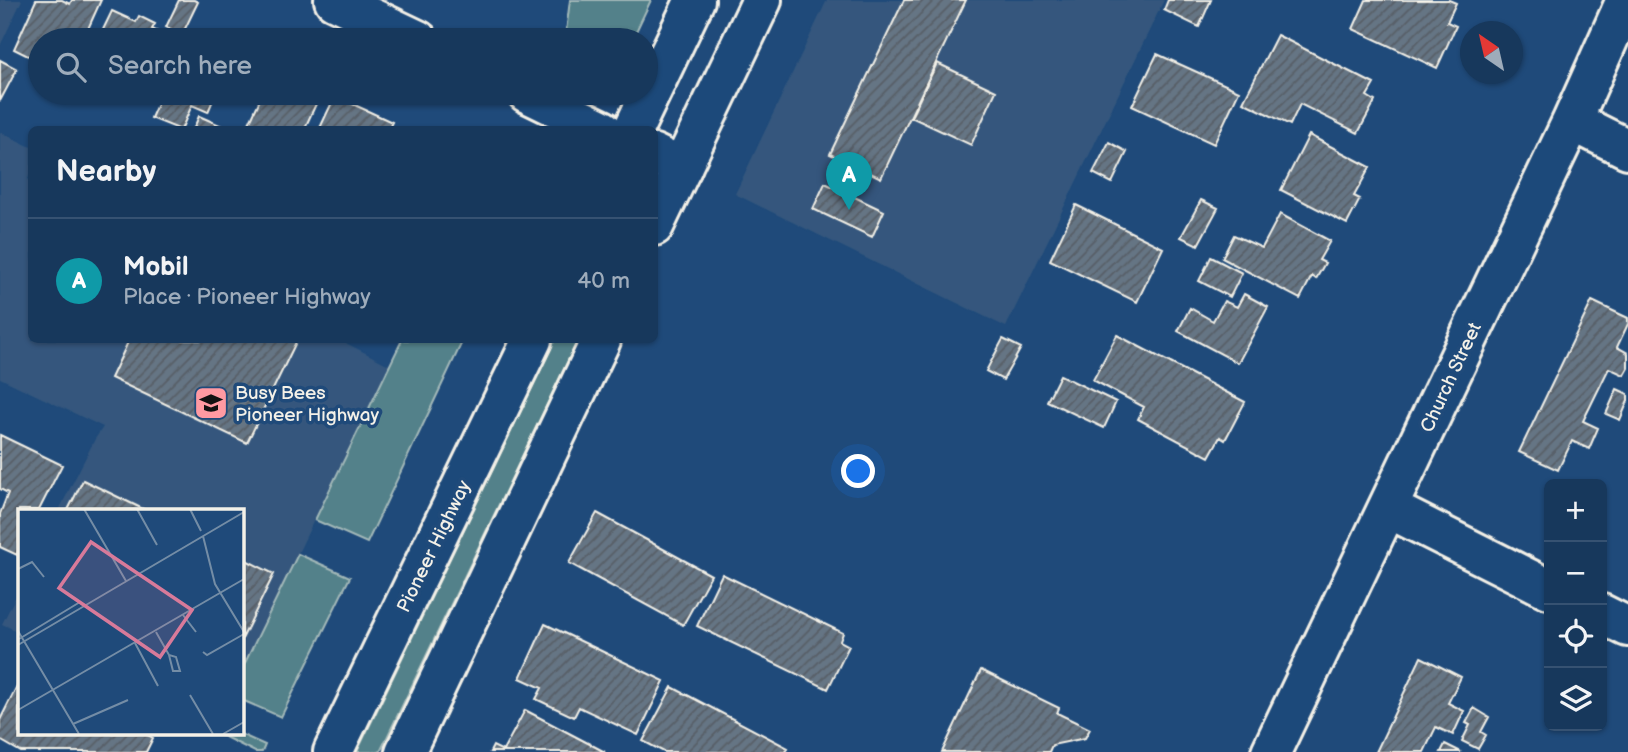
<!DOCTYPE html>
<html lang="en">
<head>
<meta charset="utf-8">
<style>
	:root { --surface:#17385c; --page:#203f62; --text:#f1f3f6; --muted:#9eacbb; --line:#365272; --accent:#ff9aa2 }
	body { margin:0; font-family:"Balsamiq Sans",sans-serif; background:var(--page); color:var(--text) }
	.controls { position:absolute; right:21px; bottom:21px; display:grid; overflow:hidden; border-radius:10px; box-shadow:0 2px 5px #0004 }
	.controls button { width:63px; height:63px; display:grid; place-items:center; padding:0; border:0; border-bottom:2px solid var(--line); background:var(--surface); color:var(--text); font:35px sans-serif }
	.compass { position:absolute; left:1460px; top:21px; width:63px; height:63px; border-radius:50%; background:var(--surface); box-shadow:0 2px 5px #0004; rotate:326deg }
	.you { position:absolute; left:859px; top:472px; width:24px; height:24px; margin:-18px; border:5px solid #fff; border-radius:50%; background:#1a73e8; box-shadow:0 0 0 10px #1a73e833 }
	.badge { display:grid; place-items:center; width:46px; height:46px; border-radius:50%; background:var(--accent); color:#fff; font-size:23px; font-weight:700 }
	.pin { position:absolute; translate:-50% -58px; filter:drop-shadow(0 2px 4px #0008) }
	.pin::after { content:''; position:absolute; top:37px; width:24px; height:21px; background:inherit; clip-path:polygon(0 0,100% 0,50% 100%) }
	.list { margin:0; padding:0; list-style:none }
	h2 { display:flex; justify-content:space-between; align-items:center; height:91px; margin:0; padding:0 28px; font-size:30px }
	h2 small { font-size:23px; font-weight:400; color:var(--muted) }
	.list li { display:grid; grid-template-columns:46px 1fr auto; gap:21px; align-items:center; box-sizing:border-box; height:126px; padding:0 28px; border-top:2px solid var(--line) }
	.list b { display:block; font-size:26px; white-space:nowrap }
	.list p { margin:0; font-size:23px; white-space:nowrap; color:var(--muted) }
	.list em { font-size:23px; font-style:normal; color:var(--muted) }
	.icon { flex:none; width:38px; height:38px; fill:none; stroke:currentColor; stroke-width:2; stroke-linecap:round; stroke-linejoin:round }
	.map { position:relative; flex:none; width:1628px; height:752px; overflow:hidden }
	.search { position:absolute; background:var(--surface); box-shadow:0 2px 5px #0004; left:28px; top:28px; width:630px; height:77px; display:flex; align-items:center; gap:18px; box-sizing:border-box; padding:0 24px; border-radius:38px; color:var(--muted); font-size:26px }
	.panel { position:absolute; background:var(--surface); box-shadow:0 2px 5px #0004; left:28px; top:126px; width:630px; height:217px; border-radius:10px }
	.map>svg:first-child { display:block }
	.built { fill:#34577d }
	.grass { fill:#53818a; stroke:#a4b9b9; stroke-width:2 }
	.building { fill:url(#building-hatch); stroke:#f4f1e8; stroke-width:2 }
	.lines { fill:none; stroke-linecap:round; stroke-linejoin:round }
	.street-casing { stroke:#f4f1e8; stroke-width:44 }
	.secondary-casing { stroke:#f4f1e8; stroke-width:44 }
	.street { stroke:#1f4a7a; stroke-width:38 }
	.secondary { stroke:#1f4a7a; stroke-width:38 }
	.labels { text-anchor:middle; stroke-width:7; stroke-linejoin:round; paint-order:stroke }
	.street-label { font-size:19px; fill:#f4f1e8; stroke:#1f4a7a }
	.poi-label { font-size:19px; fill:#f4f1e8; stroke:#1f4a7a; text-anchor:start }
	.inset-road { fill:none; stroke:#748da6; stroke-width:2 }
	.view { fill:#d87a9a; fill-opacity:0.15; stroke:#d87a9a; stroke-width:3.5 }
	.inset-edge { fill:none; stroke:#f4f1e8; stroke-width:3.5 }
</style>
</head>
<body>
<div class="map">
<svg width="1628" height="752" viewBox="0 0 1628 752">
	<defs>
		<pattern id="building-hatch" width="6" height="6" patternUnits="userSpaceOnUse" patternTransform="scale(1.75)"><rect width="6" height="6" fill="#657484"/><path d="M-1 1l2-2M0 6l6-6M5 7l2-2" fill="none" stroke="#575e65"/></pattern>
	</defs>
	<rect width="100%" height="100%" fill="#1f4a7a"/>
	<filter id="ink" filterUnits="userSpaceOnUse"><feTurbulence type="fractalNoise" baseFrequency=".0143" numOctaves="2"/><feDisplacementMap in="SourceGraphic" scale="14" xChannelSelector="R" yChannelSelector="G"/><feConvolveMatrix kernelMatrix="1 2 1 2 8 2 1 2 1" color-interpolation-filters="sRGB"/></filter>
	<g filter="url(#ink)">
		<path class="built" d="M0,0H22L0,46Z
			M827,0H1164L1006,327L735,194Z
			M0,132L31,147V171L28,179L32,182V340H340L389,365L242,669V510H59L95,439L103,427L0,378Z
			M19,590V632L2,624Z"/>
		<path class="grass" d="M570,0H651L632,40H565Z
			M402,340H463L367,543L315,520Z
			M555,340H578L380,752H357Z
			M298,554L350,577L281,717L242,700V669Z
			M217,733H238L265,745L262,752H255Z"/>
		<path class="building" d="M36,0H62L70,4L72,0H101L83,40H40V62L14,49Z
			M179,0H194L198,2L182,35L166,27Z
			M904,0H966L881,178L830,154Z
			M1168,0H1211L1199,27L1164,10Z
			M1366,0H1449L1456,3L1447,22L1456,26L1437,68L1353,29Z
			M112,11L136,22L139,16L155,24L152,29L174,40H98Z
			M1277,35L1374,84L1367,96L1375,101L1358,133L1300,104L1290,125L1243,102Z
			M1157,54L1239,91L1214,144L1132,106Z
			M0,60L17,69L0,101Z
			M937,63L996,91L971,145L911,117Z
			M162,93H216L208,112L192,105L181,130L151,118Z
			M263,93H321L304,130H246Z
			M335,96L392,122L388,130H319Z
			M199,116L222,126L220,130H193Z
			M1309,135L1370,167L1354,196L1360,199L1347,224L1281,190Z
			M1109,142L1127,152L1112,183L1093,173Z
			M825,183L884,211L872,237L813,209Z
			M1201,200L1218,208L1198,245L1181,237Z
			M1076,205L1163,248L1137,302L1050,260Z
			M1280,214L1330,241L1319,260L1325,263L1316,279L1312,276L1300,299L1222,258L1234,235L1262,248Z
			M1211,257L1242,273L1230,297L1199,281Z
			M1244,294L1268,307L1238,363L1178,331L1190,308L1213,321L1224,301L1237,307Z
			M1592,301L1628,318V324L1617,347L1628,353V368L1624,375L1609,368L1583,421L1598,428L1589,449L1572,441L1558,470L1519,452Z
			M1117,335L1245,402L1225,440L1220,437L1209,457L1138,419L1144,407L1093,380Z
			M1003,339L1021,348L1003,380L986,371Z
			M129,340H297L247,443L111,378Z
			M1060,375L1116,402L1104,428L1047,401Z
			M1617,389L1628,394V401L1620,420L1606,414Z
			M0,435L62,465L39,510H19V550L17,555L0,547V514L8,493L0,489Z
			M83,480L145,510H68Z
			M597,513L711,575L683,625L569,563Z
			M242,558L274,574L242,639Z
			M722,574L843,633L840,641L849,646L828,689L697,626Z
			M545,624L664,681L638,735L579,707L574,717L536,699L542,688L520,678Z
			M1421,657L1461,677L1448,703L1464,711L1453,735L1436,727L1424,752H1376Z
			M981,670L1059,708L1057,713L1090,729L1085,738L1052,745L1049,752H942Z
			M19,682V733H144L153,738L146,752H21L0,740V720Z
			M672,687L788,748L786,752H664L643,741Z
			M1474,708L1489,717L1481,732L1486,735L1478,749L1462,741L1470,725L1466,723Z
			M525,710L605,752H490L493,746L503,751Z
			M1445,744L1461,752H1441Z"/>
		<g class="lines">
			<g class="street-casing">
				<path id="street" d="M334,0L418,40
					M527,93L603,130
					M1572,121L1628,149
					M654,154L682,168
					M1388,508L1549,589
					M1602,614L1628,627
					M1271,752L1572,121L1626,0"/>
			</g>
			<g class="secondary-casing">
				<path id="secondary" d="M633,130L695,0
					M654,226L762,0
					M333,752L532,340
					M405,752L601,340"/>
			</g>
			<use href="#street" class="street"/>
			<use href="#secondary" class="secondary"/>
		</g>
	</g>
	<defs>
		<g id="school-square" transform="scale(1.75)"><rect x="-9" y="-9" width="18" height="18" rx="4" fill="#ff9aa2" stroke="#1f4a7a"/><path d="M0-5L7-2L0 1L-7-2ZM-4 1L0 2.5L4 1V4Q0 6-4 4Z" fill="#111"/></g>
	</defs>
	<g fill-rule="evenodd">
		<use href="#school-square" x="211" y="403"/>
	</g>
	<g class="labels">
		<g class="street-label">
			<text transform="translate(1450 377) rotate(-65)" y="7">Church Street</text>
			<text transform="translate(433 546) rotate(-64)" y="7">Pioneer Highway</text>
		</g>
		<g class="poi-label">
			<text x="235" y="399">Busy Bees<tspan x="235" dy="22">Pioneer Highway</tspan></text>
		</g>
	</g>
	<g transform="translate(18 509)">
		<rect width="226" height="226" fill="#1f4a7a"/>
		<path class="inset-road" d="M66,0L108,72M119,0L139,36M172,0L183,22M185,27L197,75L226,123M0,60L14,53L26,68M165,106L178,123M0,122L61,225M138,123L151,146L158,148L162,162H155L151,146M1,130L62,93M117,134L140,177M0,136L226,3M185,143L189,146L226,125M172,186L195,225M0,201L226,70M55,215L110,191M205,225L226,213"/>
		<path class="view" d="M73,33L174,101L142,148L41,79Z"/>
		<rect width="226" height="226" class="inset-edge"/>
	</g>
</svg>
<div class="controls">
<button>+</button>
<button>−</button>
<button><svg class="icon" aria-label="locate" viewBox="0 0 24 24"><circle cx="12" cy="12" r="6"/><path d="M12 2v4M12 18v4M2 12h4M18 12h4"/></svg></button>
<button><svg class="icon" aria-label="layers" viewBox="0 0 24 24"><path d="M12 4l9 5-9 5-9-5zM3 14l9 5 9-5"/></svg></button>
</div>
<svg class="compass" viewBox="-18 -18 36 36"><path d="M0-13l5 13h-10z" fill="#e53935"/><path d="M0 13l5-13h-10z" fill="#9eacbb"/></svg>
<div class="you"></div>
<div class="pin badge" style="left:849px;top:210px;background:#0f9aa8">A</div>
<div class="search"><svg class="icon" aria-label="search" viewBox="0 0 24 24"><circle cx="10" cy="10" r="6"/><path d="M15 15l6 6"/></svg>Search here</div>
<section class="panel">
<h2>Nearby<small></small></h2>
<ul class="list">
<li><span class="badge" style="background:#0f9aa8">A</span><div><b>Mobil</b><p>Place · Pioneer Highway</p></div><em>40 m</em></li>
</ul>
</section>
</div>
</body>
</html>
